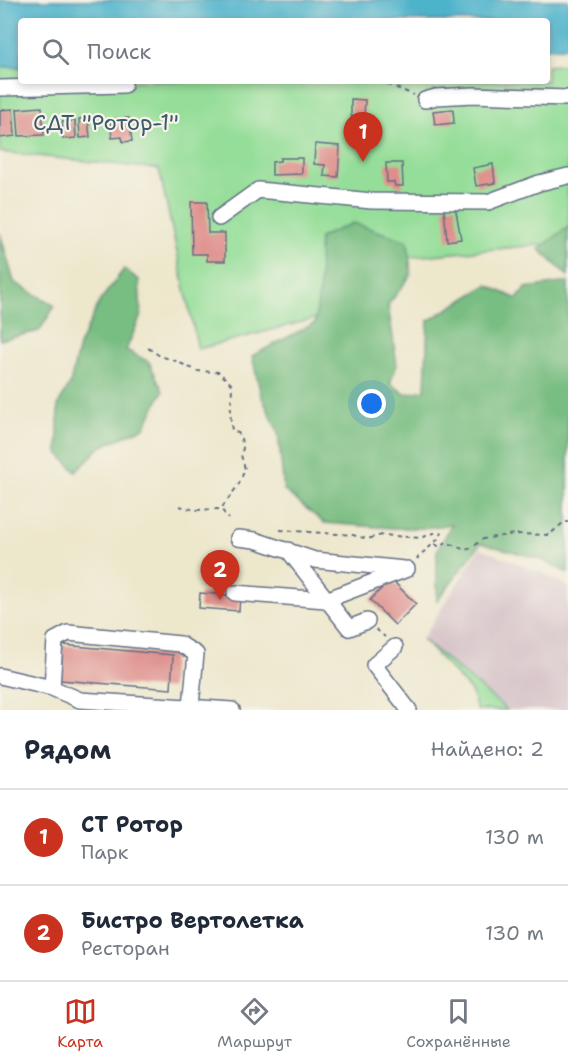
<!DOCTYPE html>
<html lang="ru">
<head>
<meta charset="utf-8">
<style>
	:root { --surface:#fff; --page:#f2f2f3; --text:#1f2937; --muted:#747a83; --line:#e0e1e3; --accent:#c8321e }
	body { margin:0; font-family:"Shantell Sans",sans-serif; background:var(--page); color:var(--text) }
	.you { position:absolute; left:372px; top:404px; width:21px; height:21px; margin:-15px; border:4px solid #fff; border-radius:50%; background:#1a73e8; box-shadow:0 0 0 9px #1a73e833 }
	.badge { display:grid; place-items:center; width:39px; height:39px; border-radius:50%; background:var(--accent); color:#fff; font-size:20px; font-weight:700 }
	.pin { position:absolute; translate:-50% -50px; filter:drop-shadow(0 2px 3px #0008) }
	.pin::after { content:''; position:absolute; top:32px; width:21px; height:18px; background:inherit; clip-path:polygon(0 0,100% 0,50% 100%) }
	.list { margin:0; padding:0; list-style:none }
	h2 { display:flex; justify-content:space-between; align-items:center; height:78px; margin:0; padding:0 24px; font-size:26px }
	h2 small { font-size:20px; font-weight:400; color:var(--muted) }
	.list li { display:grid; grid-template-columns:39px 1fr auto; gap:18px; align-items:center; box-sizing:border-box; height:96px; padding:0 24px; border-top:2px solid var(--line) }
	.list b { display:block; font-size:22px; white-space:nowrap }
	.list p { margin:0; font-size:20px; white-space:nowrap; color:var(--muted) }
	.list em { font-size:20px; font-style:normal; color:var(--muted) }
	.icon { flex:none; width:33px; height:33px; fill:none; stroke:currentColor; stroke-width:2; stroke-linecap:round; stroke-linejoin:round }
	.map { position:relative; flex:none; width:568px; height:710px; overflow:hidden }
	.search { position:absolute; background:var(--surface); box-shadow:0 3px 9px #0003; left:18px; right:18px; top:18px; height:66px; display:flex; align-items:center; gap:15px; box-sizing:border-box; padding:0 21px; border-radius:6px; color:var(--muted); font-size:22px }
	.sheet { height:270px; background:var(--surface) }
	nav { display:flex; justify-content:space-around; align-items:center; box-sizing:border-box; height:84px; border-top:2px solid var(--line); background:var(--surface); font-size:16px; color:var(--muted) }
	nav a { display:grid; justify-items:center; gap:3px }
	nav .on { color:var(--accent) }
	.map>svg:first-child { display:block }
	.industrial { fill:#d2bdc5 }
	.green { fill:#95de99; stroke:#58867c; stroke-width:1.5 }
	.forest { fill:#78bd81; stroke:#4a7670; stroke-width:1.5 }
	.water { fill:#4db3cb; stroke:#347194; stroke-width:1.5 }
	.building { fill:#de8d8a }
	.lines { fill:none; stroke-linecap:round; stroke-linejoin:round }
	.minor-casing { stroke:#646f84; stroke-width:18 }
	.path { stroke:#646f84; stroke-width:2; stroke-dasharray:4.5 4.5; stroke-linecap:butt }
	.minor { stroke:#fff; stroke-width:15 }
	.labels { text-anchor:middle; stroke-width:4.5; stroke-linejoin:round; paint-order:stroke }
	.park-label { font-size:22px; fill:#3a5b6d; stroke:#f7f3e8 }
</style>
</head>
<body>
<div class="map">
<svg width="568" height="710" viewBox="0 0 568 710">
	<rect width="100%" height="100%" fill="#f7f3e8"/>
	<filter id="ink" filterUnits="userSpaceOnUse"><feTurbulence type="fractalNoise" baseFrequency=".0167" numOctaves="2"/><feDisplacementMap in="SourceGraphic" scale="12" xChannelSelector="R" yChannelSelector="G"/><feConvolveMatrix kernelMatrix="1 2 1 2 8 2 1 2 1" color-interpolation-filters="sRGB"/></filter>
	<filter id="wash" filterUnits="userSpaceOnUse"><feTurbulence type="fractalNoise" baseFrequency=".008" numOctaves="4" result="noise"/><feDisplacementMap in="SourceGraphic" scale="24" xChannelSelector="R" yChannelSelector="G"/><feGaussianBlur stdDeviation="1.35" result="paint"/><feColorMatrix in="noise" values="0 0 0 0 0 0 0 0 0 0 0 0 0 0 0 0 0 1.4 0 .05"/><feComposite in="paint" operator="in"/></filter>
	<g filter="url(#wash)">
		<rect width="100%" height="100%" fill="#ede7cc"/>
		<path class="industrial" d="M480,548L544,574L568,587V710H507L422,639Z"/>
		<path class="green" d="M568,64V242L350,263L352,309L198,349L159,169L0,152V67H21V81H547V66Z
			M422,639L507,710H477L471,691Z"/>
		<path class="forest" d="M353,223L408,241L411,275L388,305L397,365L390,383L405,394L425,390L428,321L487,285L517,299L526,288L568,282V573L540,559L481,543L437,601V551L452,524L425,528H393L324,523L284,490L278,432L261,395L252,356L315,323L320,286L319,238Z
			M568,227V276L539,249Z
			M0,233L14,282L55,306L39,331L0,340Z
			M124,269L139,280L141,315L126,350L149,362L163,391L144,428L100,447L76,472L58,453V405L70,384L79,346L100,301Z"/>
		<path class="water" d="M0,0H568V47L547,48V21H21V67H0Z"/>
		<g id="blocks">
			<path class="building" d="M351,99L365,100L364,117L351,116Z
				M42,107L44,135L19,136L17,109Z
				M13,109L15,136L0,138V110Z
				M453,109L454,123L435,125L433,111Z
				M88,118L90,137L80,138L79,119Z
				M129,118L132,141L123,142L122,137L112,138L110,119Z
				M75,121L76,138L63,139L62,122Z
				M315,144L340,146L338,177L324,176L325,165L314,164Z
				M280,158H302V174L272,175V162L280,161Z
				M386,163H402L403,186H395L394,182H387Z
				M493,164L495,183L476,186L473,168Z
				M191,202H207L208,233H225V261H207V254H192Z
				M455,206L461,239L447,241L444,207Z
				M391,579L416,604L395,625L370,600Z
				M200,593L240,596L239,611L199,608Z
				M63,645L173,655L171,689L60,680Z"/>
		</g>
	</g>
	<g filter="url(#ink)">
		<use href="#blocks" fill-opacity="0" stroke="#646f84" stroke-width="1.5"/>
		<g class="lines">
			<g class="minor-casing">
				<path id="minor" d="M0,88L124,85
					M425,100L436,97L473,95L568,98
					M219,218L258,190L372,201L488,202L539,183L568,176
					M238,538L255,540L315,560L404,569
					M288,550L349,628L367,621
					M235,593L326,600L407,569
					M395,647L374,665L409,710
					M0,676L52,688L80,700L232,710
					M52,688L55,640L68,633L180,644L196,654L191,706"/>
			</g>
			<path class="path" d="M379,81L414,95
				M148,348L160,356L176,361L197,371L219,372L232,385C232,400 229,415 232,430L240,434L243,448L241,455L245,469L239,484L221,509L229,519
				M179,506L195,510L221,509
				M280,530L353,535L367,539L382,535L421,538L434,533H442C435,545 425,549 417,559
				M435,544L440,547L446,542L465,550L471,548L483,539L514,534L549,535L564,522H568
				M376,629L385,637"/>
			<use href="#minor" class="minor"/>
		</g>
	</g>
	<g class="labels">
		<g class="park-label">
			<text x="106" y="130">СДТ "Ротор-1"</text>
		</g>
	</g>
</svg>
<div class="you"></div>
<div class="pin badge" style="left:363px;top:162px">1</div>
<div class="pin badge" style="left:220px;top:600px">2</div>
<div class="search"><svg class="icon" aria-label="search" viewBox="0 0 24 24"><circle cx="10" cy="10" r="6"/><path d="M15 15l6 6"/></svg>Поиск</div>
</div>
<section class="sheet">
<h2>Рядом<small>Найдено: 2</small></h2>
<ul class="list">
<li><span class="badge">1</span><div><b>СТ Ротор</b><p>Парк</p></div><em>130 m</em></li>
<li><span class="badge">2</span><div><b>Бистро Вертолетка</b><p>Ресторан</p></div><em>130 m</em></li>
</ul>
</section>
<nav>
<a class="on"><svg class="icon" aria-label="map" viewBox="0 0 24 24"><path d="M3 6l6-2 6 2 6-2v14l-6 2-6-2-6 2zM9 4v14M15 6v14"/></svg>Карта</a>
<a><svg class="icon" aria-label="directions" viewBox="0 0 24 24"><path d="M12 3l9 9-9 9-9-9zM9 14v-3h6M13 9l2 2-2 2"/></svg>Маршрут</a>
<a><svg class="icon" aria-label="saved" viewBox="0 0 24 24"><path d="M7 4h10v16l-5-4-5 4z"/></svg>Сохранённые</a>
</nav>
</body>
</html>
